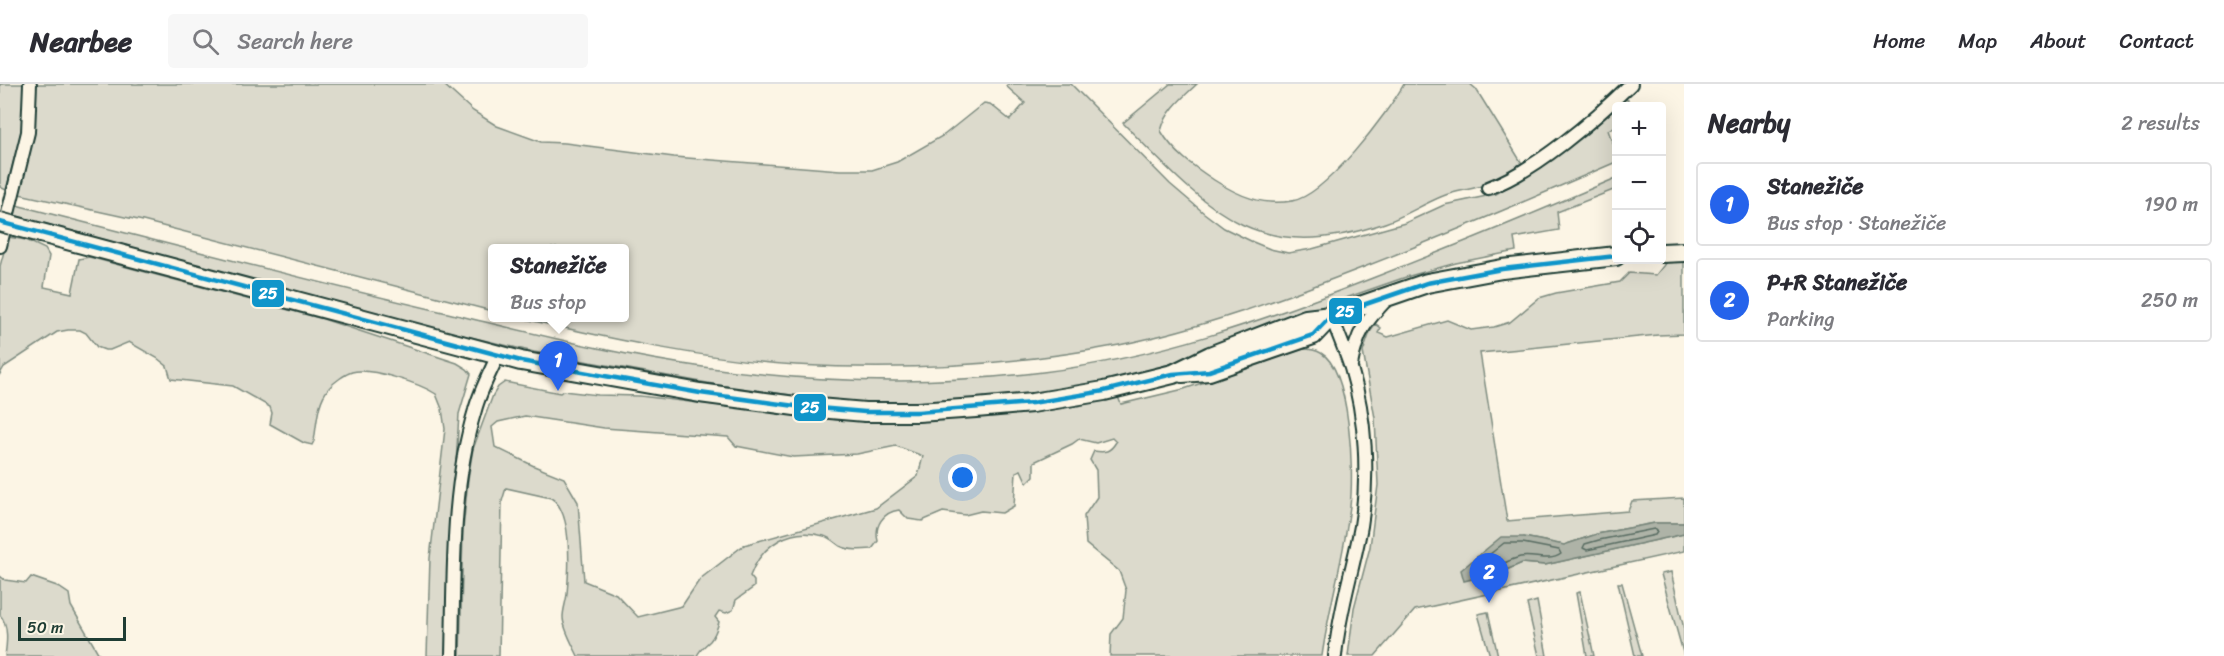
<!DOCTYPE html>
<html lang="en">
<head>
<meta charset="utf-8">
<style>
	:root { --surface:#fff; --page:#f7f7f7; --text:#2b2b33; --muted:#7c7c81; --line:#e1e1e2; --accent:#2563eb }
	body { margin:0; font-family:Sriracha,sans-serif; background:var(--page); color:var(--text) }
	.controls { position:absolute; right:18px; top:18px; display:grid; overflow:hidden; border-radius:6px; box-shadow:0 6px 24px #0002 }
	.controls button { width:54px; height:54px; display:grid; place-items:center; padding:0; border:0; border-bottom:2px solid var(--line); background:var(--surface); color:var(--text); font:30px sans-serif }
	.scale { position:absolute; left:18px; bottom:15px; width:108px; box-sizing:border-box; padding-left:6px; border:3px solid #1f3d34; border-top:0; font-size:16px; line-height:21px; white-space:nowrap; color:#1f3d34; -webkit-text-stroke:4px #fcf5e5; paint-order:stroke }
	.you { position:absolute; left:963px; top:394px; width:21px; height:21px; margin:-15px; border:4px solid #fff; border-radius:50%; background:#1a73e8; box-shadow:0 0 0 9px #1a73e833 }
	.badge { display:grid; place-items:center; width:39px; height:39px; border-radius:50%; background:var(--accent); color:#fff; font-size:20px; font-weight:700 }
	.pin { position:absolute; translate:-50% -50px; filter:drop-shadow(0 2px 3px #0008) }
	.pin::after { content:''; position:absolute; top:32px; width:21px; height:18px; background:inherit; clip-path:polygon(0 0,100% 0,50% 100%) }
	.popup { position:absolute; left:488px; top:160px; width:141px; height:78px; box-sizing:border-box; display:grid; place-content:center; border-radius:6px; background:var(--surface); filter:drop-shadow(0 2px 4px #0005); font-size:20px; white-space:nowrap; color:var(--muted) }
	.popup b { font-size:22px; color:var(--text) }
	.popup::after { content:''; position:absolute; left:50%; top:100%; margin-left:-12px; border:12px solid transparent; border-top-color:var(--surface) }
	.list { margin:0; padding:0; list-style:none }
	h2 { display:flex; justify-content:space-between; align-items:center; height:78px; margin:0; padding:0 24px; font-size:26px }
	h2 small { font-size:20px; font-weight:400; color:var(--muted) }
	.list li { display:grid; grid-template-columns:39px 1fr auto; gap:18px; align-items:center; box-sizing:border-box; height:84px; margin:0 12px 12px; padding:0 12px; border:2px solid var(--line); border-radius:6px }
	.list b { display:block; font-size:22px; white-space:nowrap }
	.list p { margin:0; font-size:20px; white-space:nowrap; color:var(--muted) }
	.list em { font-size:20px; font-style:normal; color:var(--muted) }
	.icon { flex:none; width:33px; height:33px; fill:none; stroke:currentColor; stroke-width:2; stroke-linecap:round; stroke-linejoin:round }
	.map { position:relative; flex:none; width:1684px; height:572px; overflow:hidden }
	header { display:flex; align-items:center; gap:36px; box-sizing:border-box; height:84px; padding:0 30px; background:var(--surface); border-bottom:2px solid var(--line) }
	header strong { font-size:28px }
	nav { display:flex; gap:33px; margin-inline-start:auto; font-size:21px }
	.search { width:420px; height:54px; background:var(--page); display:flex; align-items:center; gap:15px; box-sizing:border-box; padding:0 21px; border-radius:6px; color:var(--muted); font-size:22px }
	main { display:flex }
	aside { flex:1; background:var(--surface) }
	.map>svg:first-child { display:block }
	.green { fill:#dcdacc; stroke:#7e8c80; stroke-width:1.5; fill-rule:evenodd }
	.water { fill:#aeb3a7; stroke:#758479; stroke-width:1.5 }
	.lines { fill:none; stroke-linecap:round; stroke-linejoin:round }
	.shore { stroke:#586c62; stroke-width:1.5 }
	.street-casing { stroke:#1f3d34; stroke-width:16 }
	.primary-casing { stroke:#1f3d34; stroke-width:22 }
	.street { stroke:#fcf5e5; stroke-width:12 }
	.primary { stroke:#fcf5e5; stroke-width:18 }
	.primary-bridge-casing { stroke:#1f3d34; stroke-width:22; stroke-linecap:butt }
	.primary-bridge { stroke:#fcf5e5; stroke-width:18 }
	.bus-1-casing { stroke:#fcf5e5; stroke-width:9 }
	.bus-1 { stroke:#1095ca; stroke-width:4.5 }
	.line-badge { stroke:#fcf5e5; stroke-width:2 }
	.badge-label { font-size:16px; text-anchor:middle; font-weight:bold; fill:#fff }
</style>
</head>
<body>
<header>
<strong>Nearbee</strong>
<div class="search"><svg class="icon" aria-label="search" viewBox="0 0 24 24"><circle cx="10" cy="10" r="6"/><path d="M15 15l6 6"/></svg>Search here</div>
<nav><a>Home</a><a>Map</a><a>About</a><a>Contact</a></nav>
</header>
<main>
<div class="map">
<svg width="1684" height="572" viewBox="0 0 1684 572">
	<rect width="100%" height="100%" fill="#fcf5e5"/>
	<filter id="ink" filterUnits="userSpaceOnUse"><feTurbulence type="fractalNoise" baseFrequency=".0167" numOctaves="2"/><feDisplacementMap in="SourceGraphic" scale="12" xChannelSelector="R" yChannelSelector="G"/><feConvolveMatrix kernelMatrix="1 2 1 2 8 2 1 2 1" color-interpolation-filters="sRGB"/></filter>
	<g filter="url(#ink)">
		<path class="green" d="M0,0H26L21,49L6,106L0,103Z
			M34,0H443L473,27L497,42L541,58L565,59L674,73L840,86H872L897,78L944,51L984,19L990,20L1010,36L1025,19L1006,2L1008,0H1071L1170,100L1204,129L1224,144L1253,158L1270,165L1288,169L1312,165L1405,139L1444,121L1496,110L1555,73L1623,15L1628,16L1629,22H1616V42L1608,46L1616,68V78C1533,114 1449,150 1364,183C1284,214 1203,244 1119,261C1014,281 903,287 796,281C703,275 611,255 521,234H624V164H492V227L143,137L19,110C29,73 36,38 34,0Z
			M1170,0H1197C1182,14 1166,27 1161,47C1174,69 1193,82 1214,96C1239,112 1262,122 1292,117C1325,112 1387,30 1404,0H1470L1476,5L1523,81C1511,87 1499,96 1487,100C1473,106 1457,106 1443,112C1423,120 1405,132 1385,139C1256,183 1208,126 1123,39Z
			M1616,94V105L1557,128L1559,146L1514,154L1516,167L1456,179L1406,193L1337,217L1188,275L1112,296L1070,305L969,317L865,320L735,304L534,268L429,243L13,131L16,121C158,157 300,195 443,228C529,248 616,271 703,283C816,299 930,302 1043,288C1156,274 1265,236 1370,195C1453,163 1535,129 1616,94Z
			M8,153L26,156L45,165L49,172L44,203L72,209L79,175L89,173L323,235L457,279L467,285L471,290L459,330L447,528L446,572H427L430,474L445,345L442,325L436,310C421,300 370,283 352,288C345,290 334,298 329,304C317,317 317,340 314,357L312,361L304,359L270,340L272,329L270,323L233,302L171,295L167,282L157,274L129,258L110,266H105L97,263L86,249L80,246H68L57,248L4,283L0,290V182Z
			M1667,177H1684V250L1658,251L1480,269L1507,437L1628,427L1632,417L1684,414V439H1655L1597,450L1564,461L1524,453L1504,487L1522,479L1545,481L1684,450V467L1415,526L1375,572H1348L1354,524L1370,463L1378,401L1375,334L1363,268L1370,248L1376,240L1381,244L1378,249L1388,253L1447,236L1471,246L1494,243L1510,238L1539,214L1556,209L1620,198L1629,189L1656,191Z
			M1303,265C1309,265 1316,266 1321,269C1351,286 1354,390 1350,422C1344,473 1329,522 1322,572H1110L1111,550L1123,534L1126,506L1119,487L1086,460L1084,432L1097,413L1096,386L1090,376L1094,367C1105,369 1110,368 1116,358L1112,354L1096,359L1079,355L1072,360L1034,378V392L1027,399L1021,386L1016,388L1014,422L1002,429L981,427L965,431L943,428L922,437L908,435L899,426C883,428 874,442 878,457L872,465C862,466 850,467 840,462C835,459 831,454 824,452C791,442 762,460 750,492L754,497V503L736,516L733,526L726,529L719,527L715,533L719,538C717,545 715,551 710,557C705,562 700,565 697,572H578C573,561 563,545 563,533C563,526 566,518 567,510C569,487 573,427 551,414L506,404L502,417L499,572H460L463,446L468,395L473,365L493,311L498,303L505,298L560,309L563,307L598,311L640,312L839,336L904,338L1006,331L1118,313L1121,320L1184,305ZM525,332L604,344L728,353L736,362L793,373L857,370L896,362L923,372L918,392L876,424L744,461L700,495L682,522L638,533L616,510L584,497L578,418L564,394L534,382L495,363L492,343L498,338Z
			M1671,488L1684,545V572L1661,490Z
			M0,492L5,496L26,499L31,493L57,502L69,510L71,522L100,572H5C7,559 9,541 0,531Z
			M1618,499H1622L1642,572H1635Z
			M1580,508L1594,572H1587L1576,509Z
			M1537,517L1547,572H1539L1527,520Z
			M1488,528L1498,572H1490L1478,530Z"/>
		<path class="water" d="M1655,439H1684V450L1545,481L1522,479L1504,487L1464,497L1461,486L1501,453H1524L1564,461L1597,450Z"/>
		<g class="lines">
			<path class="shore" d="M1654,445L1657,448L1655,451L1587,466L1583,464L1585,460L1599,456Z
				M1504,459H1523L1559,466L1561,470C1548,479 1534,470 1520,473C1505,477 1491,488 1475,487V482Z"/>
			<g class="street-casing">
				<path id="street" d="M1488,104C1534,88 1595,35 1631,0
					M0,162L28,48L30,0
					M1331,232C1338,249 1345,266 1351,284C1366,334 1369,390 1361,442C1353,486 1339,527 1335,572
					M1351,281C1357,248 1365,238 1388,214
					M452,572C454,491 451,404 475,326C480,307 490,289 498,271"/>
			</g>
			<g class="primary-casing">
				<path id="primary" d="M11,141L521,277L700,309L795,322L865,328H918L976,324L1032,319L1104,307L1173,290L1210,272L1306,235L1331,232L1427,199L1502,185L1616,172
					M1662,169L1684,168
					M1182,289L1209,287L1313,251L1331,232"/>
			</g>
			<use href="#street" class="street"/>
			<use href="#primary" class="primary"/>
			<g class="primary-bridge-casing">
				<path id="primary-bridge" d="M0,138L11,141"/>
			</g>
			<use href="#primary-bridge" class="primary-bridge"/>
			<g class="bus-1-casing">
				<path id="bus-1" d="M0,138L521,277L700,309L795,322L865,328H918L1032,319L1104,307L1173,290L1209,287L1313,251L1331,232L1427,199L1502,185L1616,172"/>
			</g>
			<use href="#bus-1" class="bus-1"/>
		</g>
	</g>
	<g class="line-badge">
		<rect x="251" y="195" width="34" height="29" rx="6" fill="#1095ca"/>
		<rect x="1328" y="213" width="35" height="28" rx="6" fill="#1095ca"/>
		<rect x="793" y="309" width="34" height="29" rx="6" fill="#1095ca"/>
	</g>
	<g class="badge-label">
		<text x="268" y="215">25</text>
		<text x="1345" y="233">25</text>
		<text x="810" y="329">25</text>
	</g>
</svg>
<div class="controls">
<button>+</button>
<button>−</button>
<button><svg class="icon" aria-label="locate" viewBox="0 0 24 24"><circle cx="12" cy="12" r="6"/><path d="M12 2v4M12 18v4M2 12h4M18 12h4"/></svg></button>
</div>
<div class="scale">50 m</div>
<div class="you"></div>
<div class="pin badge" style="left:558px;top:307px">1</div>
<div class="popup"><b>Stanežiče</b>Bus stop</div>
<div class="pin badge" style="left:1489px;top:519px">2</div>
</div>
<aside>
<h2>Nearby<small>2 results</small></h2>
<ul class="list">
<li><span class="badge">1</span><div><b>Stanežiče</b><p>Bus stop · Stanežiče</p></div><em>190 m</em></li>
<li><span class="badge">2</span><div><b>P+R Stanežiče</b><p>Parking</p></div><em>250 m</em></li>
</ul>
</aside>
</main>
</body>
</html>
